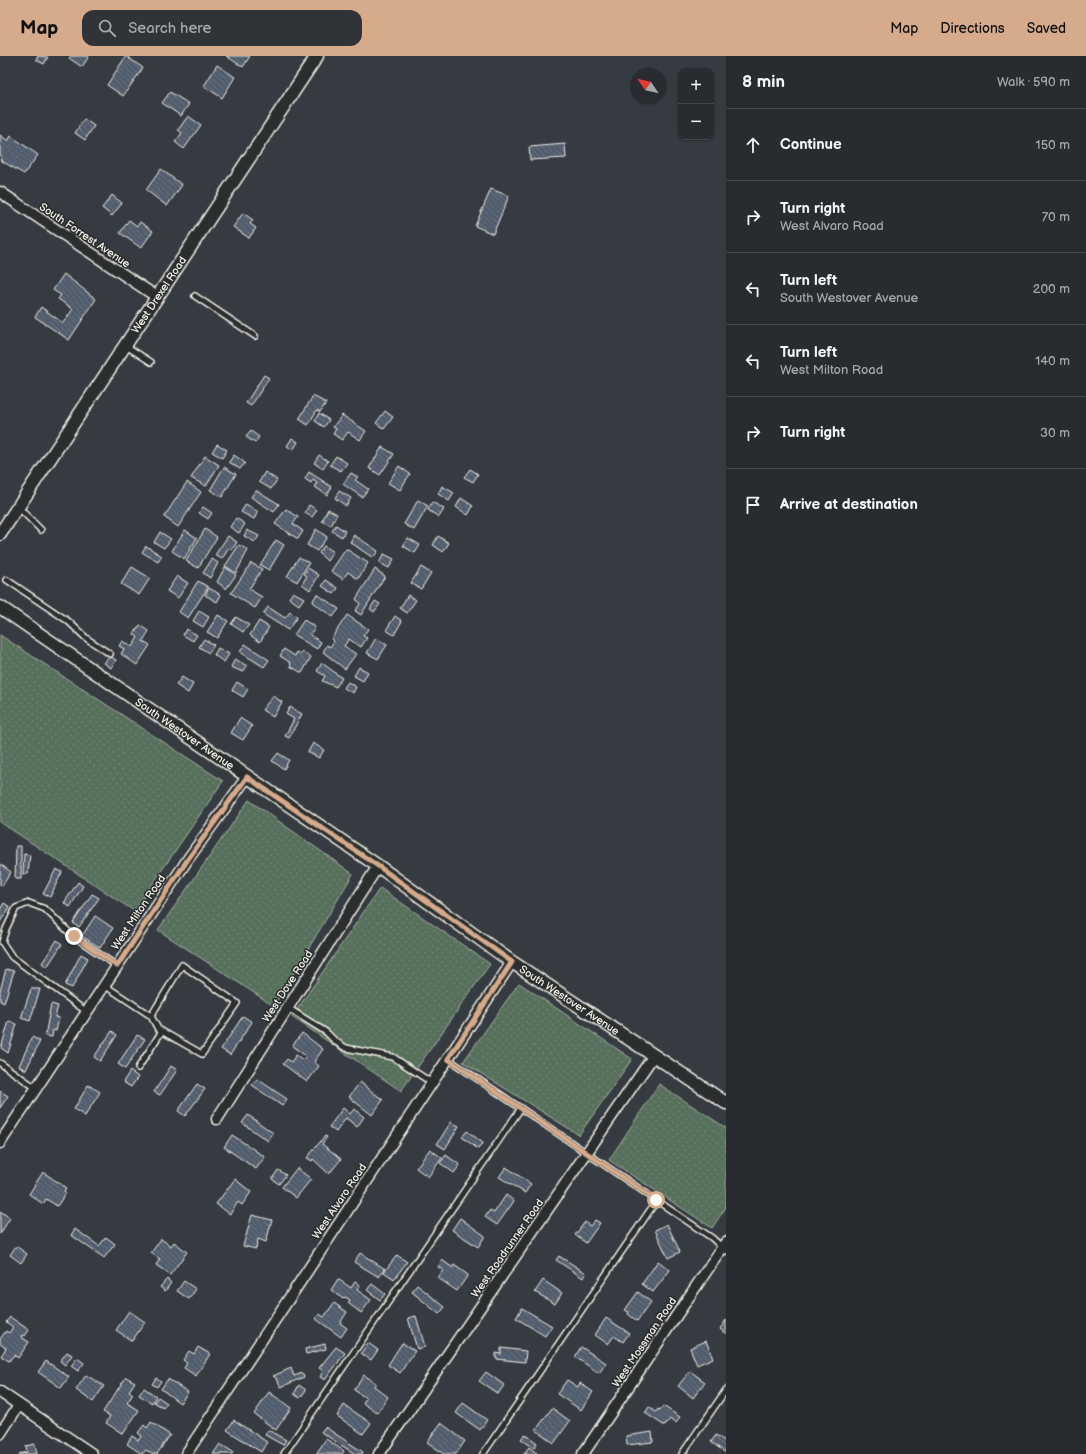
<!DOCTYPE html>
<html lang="en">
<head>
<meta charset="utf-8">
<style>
	:root { --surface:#282c31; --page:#303439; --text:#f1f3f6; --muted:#a5a7ab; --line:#44484d; --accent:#d6ab8b }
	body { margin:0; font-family:"Balsamiq Sans",sans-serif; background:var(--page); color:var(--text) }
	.controls { position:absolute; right:12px; top:12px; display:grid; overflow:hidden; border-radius:8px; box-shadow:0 1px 3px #0004 }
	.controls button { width:36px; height:36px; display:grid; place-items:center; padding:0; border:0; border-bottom:1px solid var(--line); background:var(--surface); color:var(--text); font:20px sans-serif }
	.compass { position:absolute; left:630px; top:12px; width:36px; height:36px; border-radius:50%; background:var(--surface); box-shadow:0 1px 3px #0004; rotate:304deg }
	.stop { position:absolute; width:12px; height:12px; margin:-9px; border:3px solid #d6ab8b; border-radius:50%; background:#fff }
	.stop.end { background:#d6ab8b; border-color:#fff; box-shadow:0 1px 4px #0008 }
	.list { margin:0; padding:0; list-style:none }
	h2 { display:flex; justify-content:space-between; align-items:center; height:52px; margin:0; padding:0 16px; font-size:17px }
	h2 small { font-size:13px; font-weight:400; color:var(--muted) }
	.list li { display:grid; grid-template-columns:26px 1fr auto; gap:12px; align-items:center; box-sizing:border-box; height:72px; padding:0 16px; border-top:1px solid var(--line) }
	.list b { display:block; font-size:15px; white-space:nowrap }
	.list p { margin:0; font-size:13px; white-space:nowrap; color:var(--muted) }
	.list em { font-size:13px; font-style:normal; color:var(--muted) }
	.icon { flex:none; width:22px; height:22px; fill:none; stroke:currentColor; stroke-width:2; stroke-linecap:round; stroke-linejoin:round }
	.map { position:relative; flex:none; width:726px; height:1398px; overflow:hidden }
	header { display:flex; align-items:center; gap:24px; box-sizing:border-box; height:56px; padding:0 20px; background:var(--accent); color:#111 }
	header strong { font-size:19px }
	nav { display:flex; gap:22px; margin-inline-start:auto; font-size:14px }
	.search { width:280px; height:36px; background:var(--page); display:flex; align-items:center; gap:10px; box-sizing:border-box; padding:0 14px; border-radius:12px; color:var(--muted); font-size:15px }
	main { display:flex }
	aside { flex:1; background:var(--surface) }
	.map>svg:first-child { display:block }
	.green { fill:url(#green-dots); stroke:#a6b0a2 }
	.building { fill:url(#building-back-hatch); stroke:#f4f1e8 }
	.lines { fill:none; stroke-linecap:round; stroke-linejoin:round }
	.service-casing { stroke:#f4f1e8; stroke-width:8 }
	.minor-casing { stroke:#f4f1e8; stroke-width:13 }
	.tertiary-casing { stroke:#f4f1e8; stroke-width:15 }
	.service { stroke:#2a2d2e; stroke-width:5 }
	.minor { stroke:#2a2d2e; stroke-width:10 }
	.tertiary { stroke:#2a2d2e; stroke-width:12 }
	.route { stroke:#d6ab8b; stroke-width:5 }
	.labels { text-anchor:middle; stroke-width:3; stroke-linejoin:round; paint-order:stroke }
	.street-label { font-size:11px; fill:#f4f1e8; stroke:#2a2d2e }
</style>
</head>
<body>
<header>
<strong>Map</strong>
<div class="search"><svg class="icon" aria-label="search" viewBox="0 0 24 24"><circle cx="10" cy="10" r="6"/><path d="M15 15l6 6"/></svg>Search here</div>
<nav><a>Map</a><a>Directions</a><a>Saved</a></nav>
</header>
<main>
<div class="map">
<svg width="726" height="1398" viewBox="0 0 726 1398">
	<defs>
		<pattern id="green-dots" width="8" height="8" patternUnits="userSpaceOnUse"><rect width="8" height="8" fill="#576f5c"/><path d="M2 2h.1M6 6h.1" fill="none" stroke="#708473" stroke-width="1.8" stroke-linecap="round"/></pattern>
		<pattern id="building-back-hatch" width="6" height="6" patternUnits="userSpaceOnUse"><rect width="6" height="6" fill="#515c6c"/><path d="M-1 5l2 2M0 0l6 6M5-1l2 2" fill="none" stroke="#6b7481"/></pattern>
	</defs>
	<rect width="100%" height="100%" fill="#363b41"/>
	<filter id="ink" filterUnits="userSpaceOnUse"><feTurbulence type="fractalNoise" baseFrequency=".025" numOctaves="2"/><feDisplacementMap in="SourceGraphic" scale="8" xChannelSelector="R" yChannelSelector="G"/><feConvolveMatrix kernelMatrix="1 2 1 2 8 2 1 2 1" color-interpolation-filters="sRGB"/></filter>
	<g filter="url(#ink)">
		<path class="green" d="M0,579L223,725L134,855L0,766Z
			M249,744L353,818L274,950L158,874Z
			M380,832L490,908L401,1035L292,961Z
			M519,927L632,1003L579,1079L463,1006Z
			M659,1028L726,1072V1151L712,1172L609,1104Z"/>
		<path class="building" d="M38,0L48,1L44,8L36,4Z
			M71,0H89L82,11L69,2Z
			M126,0L143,12L123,40L107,29Z
			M226,0H250L243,11Z
			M217,9L235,21L222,42L204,30Z
			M170,36L189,48L181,60L162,47Z
			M188,60L201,69L184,93L175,86L182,77L178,74Z
			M84,63L94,70L85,84L75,77Z
			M0,79L8,85L11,80L38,99L24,118L0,104L2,101L0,99Z
			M565,88L566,102L530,104L529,91Z
			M161,113L182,129L167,150L146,134Z
			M491,133L509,140L493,178L475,170Z
			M112,139L122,147L112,160L102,152Z
			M243,157L253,164L250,168L256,172L249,182L233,171Z
			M129,164L137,170L140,166L153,175L141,192L120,177Z
			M64,218L96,243L69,284L35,261L41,251L63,267L73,253L58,243L61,239L53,234Z
			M264,319L269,322L251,350L246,347Z
			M313,340L326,347L320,356L317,354L308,369L299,363Z
			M385,355L393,361L384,373L376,367Z
			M319,357L329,364L324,371L315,365Z
			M342,359L366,375L360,384L348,376L342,384L333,378L336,373L333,371Z
			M251,375L259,381L255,387L246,381Z
			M292,382L298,386L293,394L287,390Z
			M217,388L227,394L222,402L212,396Z
			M382,391L394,398L380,419L369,412Z
			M234,399L245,407L240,413L229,406Z
			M319,399L328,405L323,413L314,407Z
			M205,400L219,409L206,430L191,422Z
			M336,400L347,407L341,415L330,409Z
			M399,410L410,418L400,434L388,427Z
			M224,411L236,418L222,441L210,434Z
			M470,413L478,418L473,426L464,421Z
			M265,416L277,424L271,433L259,426Z
			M309,416L332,431L327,439L315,431L317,427L313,424L311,427L305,423Z
			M351,417L358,421L355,424L368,433L362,441L343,428Z
			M187,426L201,436L178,471L164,461Z
			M442,430L454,437L449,445L438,438Z
			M256,434L279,448L274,456L251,441Z
			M339,435L351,442L346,450L335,442Z
			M461,442L473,450L468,459L456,451Z
			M418,444L428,450L414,474L404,468Z
			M432,446L444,453L439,461L428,454Z
			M246,448L258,456L254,463L241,456Z
			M309,449L317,454L312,461L305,457Z
			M203,451L212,457L208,463L199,457Z
			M286,453L298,461L293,468L303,475L298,483L275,468Z
			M328,453L337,458L331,470L322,465Z
			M236,462L245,468L239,477L230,471Z
			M336,469L345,475L342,481L332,475Z
			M205,473L217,481L198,512L186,505Z
			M316,473L327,481L317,495L307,489Z
			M185,474L197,482L184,503L172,495Z
			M247,474L259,480L255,486L244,480Z
			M160,476L171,483L164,492L154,486Z
			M354,479L378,495L373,502L350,486Z
			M228,480L237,486L232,494L229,492L222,503L215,499Z
			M438,480L449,487L443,496L433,489Z
			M408,482L420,489L415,497L403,490Z
			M276,484L284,489L269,514L260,509Z
			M239,489L248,494L236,517L225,510Z
			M146,490L162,500L158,506L142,496Z
			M324,490L333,496L327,505L319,497Z
			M346,493L368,507L358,523L348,516L343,523L331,515Z
			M384,498L394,503L389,512L379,507Z
			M299,501L309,507L297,526L287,520Z
			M212,503L218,507L210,522L203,517Z
			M251,507L262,513L249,533L262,541L255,552L231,537Z
			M132,511L150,522L139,539L121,528Z
			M225,511L236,519L226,533L217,526Z
			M421,511L431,517L421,533L411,527Z
			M308,512L319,519L310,534L302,528L307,520L304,518Z
			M375,513L385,520L361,559L355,555L360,548L356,543Z
			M177,520L188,527L178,542L167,535Z
			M326,524L338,532L334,538L322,530Z
			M198,525L208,531L188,562L179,556Z
			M209,532L221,539L217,546L205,539Z
			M293,536L304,542L299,549L289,542Z
			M317,538L339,553L333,561L312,546Z
			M408,539L416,544L407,557L400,552Z
			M375,545L380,548L374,556L370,553Z
			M268,551L285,562L290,556L297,561L288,574L263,558Z
			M199,555L209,561L203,571L193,565Z
			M218,559L228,565L217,582L207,576Z
			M347,559L368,573L363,580L367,582L361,591L349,583L344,590L356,598L345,613L323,596L327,589L330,591L334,585L331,583Z
			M395,560L402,565L394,579L386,574Z
			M236,561L249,569L243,576L231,568Z
			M304,564L315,571L310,579L321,586L317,593L294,579Z
			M259,565L269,571L260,586L250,579Z
			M140,569L149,575L143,585L150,589L137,609L121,598L124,593L119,590L122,585L132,591L138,581L134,578Z
			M186,573L197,579L193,585L183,579Z
			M376,582L387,589L378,603L367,597Z
			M204,583L214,589L209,597L199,591Z
			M245,588L269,604L264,611L240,596Z
			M218,592L229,598L224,606L214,599Z
			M284,593L295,600L297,596L301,598L302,595L311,601L302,617L290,610L291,607L280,600Z
			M110,600L116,604L111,612L104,607Z
			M235,603L247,610L243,616L231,611Z
			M322,607L342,622L336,631L322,625L325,620L317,615Z
			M359,611L368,616L363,625L354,620Z
			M182,621L193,628L188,637L176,629Z
			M237,626L248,633L243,641L232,634Z
			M348,626L356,631L353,637L344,632Z
			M273,640L282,646L273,661L262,654Z
			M290,651L302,658L289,682L285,680L294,663L286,658Z
			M240,662L252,670L243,684L231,677Z
			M313,687L324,694L319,702L308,696Z
			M278,697L289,704L284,713L272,705Z
			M16,790H21V823H15Z
			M24,798L30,799L28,818H23Z
			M0,808L11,816L2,830L0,829Z
			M56,813L62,816L50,841L43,838Z
			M78,826L83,830L70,851L64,847Z
			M92,838L99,842L79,871L73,867Z
			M4,847L10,851L0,866V854Z
			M95,860L113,872L100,892L82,880Z
			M57,884L62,888L47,911L42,907Z
			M81,898L88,902L72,932L65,929Z
			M6,913L14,915L4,947L0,945V935Z
			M31,933H40L30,965L21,962Z
			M51,948L58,950L55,961L59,962L56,975L53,974L52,981L45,980Z
			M243,960L252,966L230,999L221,993Z
			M9,965L17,968L8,997L1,992Z
			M112,975L117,979L100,1005L94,1001Z
			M302,977L323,993L314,1006L319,1010L307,1026L283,1008L287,1003L291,1006L296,999L303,1004L306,1000L292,990Z
			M137,979L145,983L125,1013L118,1008Z
			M32,981L40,985L26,1014L19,1010Z
			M171,1010L177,1014L160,1039L154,1036Z
			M130,1015L138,1021L131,1031L123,1026Z
			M257,1023L287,1043L282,1050L252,1029Z
			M360,1026L383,1044L372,1059L349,1041Z
			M197,1028L205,1033L185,1060L178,1055Z
			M88,1029L100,1036L85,1060L74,1053Z
			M0,1035L8,1040L0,1052Z
			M343,1052L350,1058L354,1053L364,1061L357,1071L346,1062L336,1076L329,1071Z
			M248,1059L273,1077L268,1085L242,1067Z
			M451,1066L459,1070L445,1093L437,1088Z
			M467,1075L483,1087L478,1093L462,1081Z
			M232,1079L265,1101L256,1113L224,1091Z
			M325,1080L327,1081L322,1088L341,1103L329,1118L313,1103L312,1105L307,1102Z
			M430,1093L442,1102L428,1121L416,1112Z
			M446,1099L460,1109L454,1117L440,1107Z
			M506,1111L531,1128L525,1137L499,1121Z
			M297,1112L311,1123L296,1142L282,1131Z
			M278,1114L286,1119L279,1128L272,1123Z
			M43,1116L66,1132L64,1135L66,1137L57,1150L46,1143L43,1148L29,1138Z
			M235,1123L251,1136L242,1149L238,1146L230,1158L216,1148Z
			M506,1139L514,1145L497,1169L485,1161L490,1154L494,1157Z
			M0,1155L10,1162L0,1178Z
			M252,1159L272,1164L266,1186L258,1183L256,1193L243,1190Z
			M460,1162L485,1180L478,1191L452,1174Z
			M595,1164L600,1167L586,1187L575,1179L585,1166L590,1170Z
			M667,1168L680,1196L668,1202L655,1174Z
			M75,1173L99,1190L106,1181L115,1188L104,1202L71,1179Z
			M161,1183L171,1190L174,1186L187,1196L170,1219L156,1209L160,1203L151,1197Z
			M16,1190L27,1198L21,1207L10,1199Z
			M360,1197L385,1213L379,1221L354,1206Z
			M397,1199L407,1206L394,1223L384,1216Z
			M559,1200L586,1217L583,1222L556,1204Z
			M442,1204L453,1212L454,1209L468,1219L457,1235L438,1222L443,1214L438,1211Z
			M658,1205L670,1214L653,1236L642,1228Z
			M167,1223L171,1227L165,1235L160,1231Z
			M338,1223L351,1232L355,1226L360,1229L357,1234L371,1244L361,1257L348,1247L350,1244L345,1241L343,1243L331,1234Z
			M543,1224L562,1237L555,1248L535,1236Z
			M184,1225L196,1233L189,1243L177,1235Z
			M372,1228L385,1238L380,1244L367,1234Z
			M417,1229L445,1251L439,1258L412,1236Z
			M638,1236L651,1246L637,1265L628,1258L629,1256L625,1254Z
			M334,1247L347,1256L340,1267L347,1272L341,1281L316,1263L319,1258L324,1261Z
			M522,1252L552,1270L545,1280L516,1262Z
			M129,1255L145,1266L132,1285L116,1274Z
			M416,1260L425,1291L417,1293L408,1262Z
			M10,1261L29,1274L25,1280L22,1279L21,1281L29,1286L18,1302L14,1299L9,1305L1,1300L6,1292L0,1288V1283L6,1275L9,1277L13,1271L6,1266Z
			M606,1262L629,1277L623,1286L614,1280L608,1288L595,1279Z
			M726,1264V1278L720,1273Z
			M706,1285L713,1302L697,1309L690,1292Z
			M368,1287L378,1294L371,1304L361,1297Z
			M402,1287L415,1295L400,1317L388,1309Z
			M325,1288L326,1293L306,1298L305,1293Z
			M198,1291L210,1298L196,1320L184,1312L187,1307L183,1304L189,1295L194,1298Z
			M336,1291L345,1297L325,1324L320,1321L323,1315L319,1312Z
			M581,1291L606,1307L599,1317L575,1301Z
			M501,1292L526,1295L525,1306L496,1303V1297L501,1298Z
			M67,1296L72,1299L65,1309L60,1305Z
			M77,1302L84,1307L78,1315L71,1310Z
			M46,1305L69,1321L61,1332L38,1316Z
			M291,1312L294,1320L302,1317L304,1321L281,1331L277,1323L273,1320Z
			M690,1315L705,1326L693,1342L678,1330Z
			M486,1316L504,1329L498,1338L479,1325Z
			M86,1319L104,1330L93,1346L76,1334Z
			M364,1319L376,1327L374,1330L388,1341L377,1357L363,1347L366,1342L354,1334Z
			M126,1321L135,1326L129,1335L133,1338L127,1347L139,1354L123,1378L106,1367L110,1360L103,1356Z
			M156,1322L161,1325L157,1331L152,1328Z
			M168,1323L188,1336L180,1347L161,1333Z
			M567,1324L578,1331L580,1327L593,1336L581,1354L557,1338Z
			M299,1329L306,1334L300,1342L294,1338Z
			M144,1332L156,1340L152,1347L139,1339Z
			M269,1336L291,1352L276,1374L254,1358Z
			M158,1341L167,1347L163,1352L154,1346Z
			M463,1347L487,1364L480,1374L456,1357Z
			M344,1349L371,1367L363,1378L337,1360Z
			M663,1350L680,1361L676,1367L670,1363L665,1370L645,1357L649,1351L656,1356L658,1353L660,1354Z
			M552,1352L570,1365L554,1387L536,1374Z
			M234,1364L267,1386L261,1396L227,1374Z
			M151,1366L170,1379L157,1398H152L146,1394L142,1398L127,1388L132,1380L138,1384L142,1380L138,1377L144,1369L147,1372Z
			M441,1367L465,1385L456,1398H444L427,1386Z
			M325,1371L363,1396L362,1398H355L321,1376Z
			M268,1374L286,1384L283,1389L265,1379Z
			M652,1376L653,1386L627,1389L626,1380Z
			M525,1378L537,1387L534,1392L521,1383Z
			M716,1379L726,1386V1397L711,1386Z
			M326,1383L344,1395L342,1398H316Z
			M35,1388L37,1398H19L27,1396L26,1390Z
			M220,1388L233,1396L232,1398H213Z
			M529,1391L538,1398H524Z"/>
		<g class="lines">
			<g class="service-casing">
				<path id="service" d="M195,240L255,280
					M126,290L151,306
					M18,451L41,474
					M7,524L68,565L86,582L110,598
					M104,929L151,960L158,973L202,998L237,947L182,909L151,960
					M288,952L326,976L336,986L346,992L393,1001L432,1027
					M87,956L12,901L2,886L6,873L16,852L29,847L45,853L73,880L117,910
					M448,1003L712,1182L726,1195
					M0,1007L36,1032
					M138,1012L162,975
					M284,1398L521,1052
					M483,1398L657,1144
					M682,1398L726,1334"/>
			</g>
			<g class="minor-casing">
				<path id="minor" d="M0,136L157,241
					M217,1063L378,810
					M0,1087L188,803L247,721
					M0,1336L92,1398
					M0,1378L19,1349
					M186,1398L512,906
					M379,1398L654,999
					M583,1398L726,1186"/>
			</g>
			<g class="tertiary-casing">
				<g id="tertiary">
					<path id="s1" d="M0,478L317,0"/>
					<path id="s2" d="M0,551L378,810L512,906L726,1047"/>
				</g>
			</g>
			<use href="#service" class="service"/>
			<use href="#minor" class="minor"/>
			<use href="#tertiary" class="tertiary"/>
		</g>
	</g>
	<g class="lines" filter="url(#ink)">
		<path class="route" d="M74,880L117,910L188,803L247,721L378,810L512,906L448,1003L656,1144"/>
	</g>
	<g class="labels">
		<g class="street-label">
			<text transform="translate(85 179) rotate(34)" y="4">South Forrest Avenue</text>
			<text dy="4" stroke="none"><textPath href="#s1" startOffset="287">West Drexel Road</textPath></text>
			<text dy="4" stroke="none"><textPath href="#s2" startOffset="224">South Westover Avenue</textPath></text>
			<text transform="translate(138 856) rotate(-56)" y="4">West Milton Road</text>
			<text transform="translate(287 930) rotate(-57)" y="4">West Dove Road</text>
			<text dy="4" stroke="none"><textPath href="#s2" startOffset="692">South Westover Avenue</textPath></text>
			<text transform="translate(339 1145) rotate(-56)" y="4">West Alvaro Road</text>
			<text transform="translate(507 1192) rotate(-55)" y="4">West Roadrunner Road</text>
			<text transform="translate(644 1286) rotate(-56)" y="4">West Mossman Road</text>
		</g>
	</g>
</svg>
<div class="controls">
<button>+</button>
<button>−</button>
</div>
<svg class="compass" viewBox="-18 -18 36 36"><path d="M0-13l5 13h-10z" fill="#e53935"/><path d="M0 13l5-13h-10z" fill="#a5a7ab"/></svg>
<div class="stop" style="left:656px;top:1144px"></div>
<div class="stop end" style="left:74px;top:880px"></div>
</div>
<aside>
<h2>8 min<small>Walk · 590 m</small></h2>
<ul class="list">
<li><svg class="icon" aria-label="ahead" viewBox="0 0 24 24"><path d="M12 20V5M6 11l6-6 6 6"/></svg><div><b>Continue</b></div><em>150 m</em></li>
<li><svg class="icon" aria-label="right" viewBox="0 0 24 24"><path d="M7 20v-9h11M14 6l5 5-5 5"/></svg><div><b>Turn right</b><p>West Alvaro Road</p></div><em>70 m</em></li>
<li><svg class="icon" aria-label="left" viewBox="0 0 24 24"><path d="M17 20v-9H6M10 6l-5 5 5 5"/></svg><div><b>Turn left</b><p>South Westover Avenue</p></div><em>200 m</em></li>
<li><svg class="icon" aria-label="left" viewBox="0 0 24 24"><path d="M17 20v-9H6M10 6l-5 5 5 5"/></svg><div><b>Turn left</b><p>West Milton Road</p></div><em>140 m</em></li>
<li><svg class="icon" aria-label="right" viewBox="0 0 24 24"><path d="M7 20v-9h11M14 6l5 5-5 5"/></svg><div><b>Turn right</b></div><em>30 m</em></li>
<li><svg class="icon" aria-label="arrive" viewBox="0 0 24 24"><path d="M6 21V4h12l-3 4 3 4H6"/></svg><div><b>Arrive at destination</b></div></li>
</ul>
</aside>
</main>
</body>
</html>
